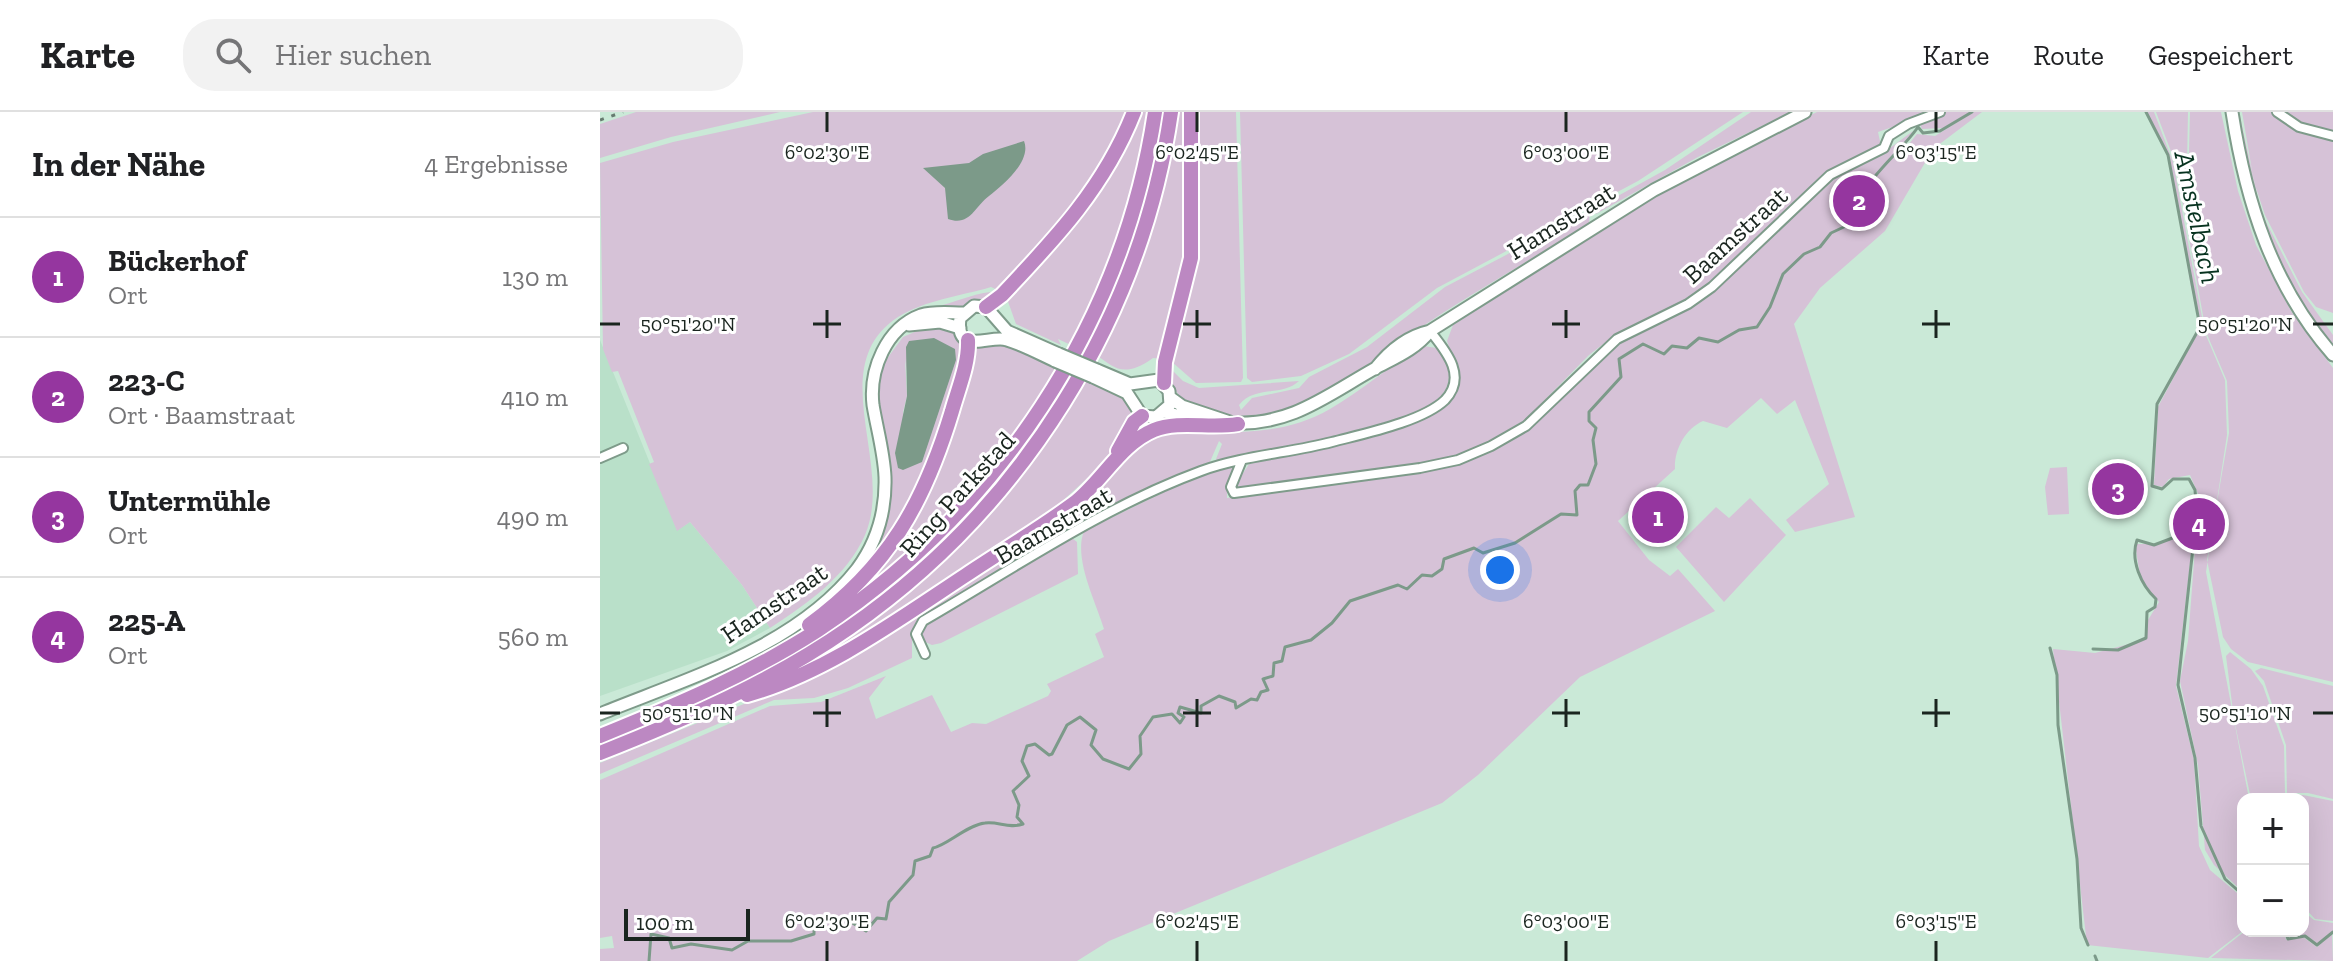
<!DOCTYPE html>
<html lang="de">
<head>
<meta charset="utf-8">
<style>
	:root { --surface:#fff; --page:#f2f2f2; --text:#202124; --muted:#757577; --line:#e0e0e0; --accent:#95369f }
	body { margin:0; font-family:"Zilla Slab",serif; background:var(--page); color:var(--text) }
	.controls { position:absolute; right:24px; bottom:24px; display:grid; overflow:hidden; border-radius:16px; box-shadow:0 8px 32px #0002 }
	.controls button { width:72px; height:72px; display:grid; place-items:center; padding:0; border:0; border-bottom:2px solid var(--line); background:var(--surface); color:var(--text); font:40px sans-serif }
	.scale { position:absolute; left:24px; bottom:20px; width:126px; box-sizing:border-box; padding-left:8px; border:4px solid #1a251f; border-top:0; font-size:22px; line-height:28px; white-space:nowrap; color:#1a251f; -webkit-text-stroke:6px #fff; paint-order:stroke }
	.you { position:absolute; left:900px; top:458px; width:28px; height:28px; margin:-20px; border:6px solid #fff; border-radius:50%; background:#1a73e8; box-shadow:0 0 0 12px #1a73e833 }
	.badge { display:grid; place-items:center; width:52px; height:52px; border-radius:50%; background:var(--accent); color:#fff; font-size:26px; font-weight:700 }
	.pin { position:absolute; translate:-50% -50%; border:4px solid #fff; box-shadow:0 2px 8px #0006 }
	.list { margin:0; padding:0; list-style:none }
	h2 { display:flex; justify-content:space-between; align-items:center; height:104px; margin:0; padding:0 32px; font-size:34px }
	h2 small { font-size:26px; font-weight:400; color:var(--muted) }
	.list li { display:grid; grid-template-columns:52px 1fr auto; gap:24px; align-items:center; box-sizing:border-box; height:120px; padding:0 32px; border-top:2px solid var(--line) }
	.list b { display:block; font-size:30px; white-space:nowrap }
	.list p { margin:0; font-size:26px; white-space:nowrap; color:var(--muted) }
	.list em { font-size:26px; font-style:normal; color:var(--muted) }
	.icon { flex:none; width:44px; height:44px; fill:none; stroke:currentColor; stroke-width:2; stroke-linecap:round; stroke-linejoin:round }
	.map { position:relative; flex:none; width:1733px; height:849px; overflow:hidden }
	header { display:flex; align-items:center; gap:48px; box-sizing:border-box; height:112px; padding:0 40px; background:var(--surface); border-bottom:2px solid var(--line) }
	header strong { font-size:38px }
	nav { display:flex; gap:44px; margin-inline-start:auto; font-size:28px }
	.search { width:560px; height:72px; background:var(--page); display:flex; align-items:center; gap:20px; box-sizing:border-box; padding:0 28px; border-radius:32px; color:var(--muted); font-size:30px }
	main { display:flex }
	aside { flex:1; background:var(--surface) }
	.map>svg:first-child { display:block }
	.built { fill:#b9e0c9 }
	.green { fill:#d6c2d7; fill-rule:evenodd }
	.water { fill:#7c9a89 }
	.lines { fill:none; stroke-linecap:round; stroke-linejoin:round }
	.stream { stroke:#7c9a89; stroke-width:3 }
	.street-casing { stroke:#7e9b8a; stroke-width:12 }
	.secondary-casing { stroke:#7e9b8a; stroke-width:15 }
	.highway-casing { stroke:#fff; stroke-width:18 }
	.street { stroke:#fff; stroke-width:8 }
	.secondary { stroke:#fff; stroke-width:11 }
	.highway { stroke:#bc88c2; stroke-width:14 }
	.rail { stroke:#677b70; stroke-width:3; stroke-dasharray:4 8; stroke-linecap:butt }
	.secondary-bridge-casing { stroke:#7e9b8a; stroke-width:15; stroke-linecap:butt }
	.secondary-bridge { stroke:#fff; stroke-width:11 }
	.ticks { fill:none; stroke:#1a251f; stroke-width:3 }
	.labels { text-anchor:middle; stroke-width:6; stroke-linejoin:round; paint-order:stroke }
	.street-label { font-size:26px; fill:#1a251f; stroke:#fff }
	.water-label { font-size:28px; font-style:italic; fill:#07321f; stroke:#fff }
	.ticks-label { font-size:20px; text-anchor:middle; fill:#1a251f; stroke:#fff; stroke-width:6; stroke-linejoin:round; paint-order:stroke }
</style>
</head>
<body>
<header>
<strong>Karte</strong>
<div class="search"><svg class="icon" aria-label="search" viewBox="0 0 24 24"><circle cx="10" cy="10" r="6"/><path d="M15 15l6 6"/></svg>Hier suchen</div>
<nav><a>Karte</a><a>Route</a><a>Gespeichert</a></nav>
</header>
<main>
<aside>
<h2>In der Nähe<small>4 Ergebnisse</small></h2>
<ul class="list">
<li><span class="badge">1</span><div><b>Bückerhof</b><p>Ort</p></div><em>130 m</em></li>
<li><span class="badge">2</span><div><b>223-C</b><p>Ort · Baamstraat</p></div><em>410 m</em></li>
<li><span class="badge">3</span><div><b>Untermühle</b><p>Ort</p></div><em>490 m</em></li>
<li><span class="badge">4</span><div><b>225-A</b><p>Ort</p></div><em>560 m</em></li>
</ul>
</aside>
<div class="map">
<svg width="1733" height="849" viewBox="0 0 1733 849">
	<rect width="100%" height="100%" fill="#cae9d7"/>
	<path class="built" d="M0,228L77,418L90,410L142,473L170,516L127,539L0,584Z"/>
	<path class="green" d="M36,0H180L71,25L0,46V12Z
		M213,0H531L505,56L402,180L391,175C361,184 325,188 298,205C223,254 295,353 265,423C247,464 207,492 170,516L142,473L90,410L77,419L49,352L54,350L18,259L12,260L3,237L0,51L73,30Z
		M536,0H551L518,134L473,234L458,227L461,233L416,212L406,184L432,157Z
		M560,0H566C530,223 409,401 223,527C155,574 76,604 0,636V628L127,573L320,445L482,237Z
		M576,0H588L590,119L563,247L553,246C521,269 512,252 497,244Z
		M593,0H636L643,266L641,270L596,271L572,250L583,200Z
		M640,0H1143L1038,69L837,176L749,242L701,264L652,270L647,266Z
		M1151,0H1191L1098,45L996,102V96L1065,58Z
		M1217,0H1336L1278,20L1281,34L1232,57L1116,169L1075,195L1020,219L989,243L919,314L890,332L843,349L644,378L635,374L649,352L750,330L841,296C867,275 856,254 847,229L853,213L1088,63Z
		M1343,0H1370L1343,16L1322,17L1319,10Z
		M1374,0H1382L1333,37L1285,119L1220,176L1194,212L1255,405L1195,420L1186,408L1229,372L1195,288L1177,302L1161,286L1127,316L1103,309C1085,317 1074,338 1075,357L1018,409L1049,448L1070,464L1078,457L1115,499L980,565L878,663L842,691L573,802L509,829L477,849H0V837L14,836L12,824L0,826V668L170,594L221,590L286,564L269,586L276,607L332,583L351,620L372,611L386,612L448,584L451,579L447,572L504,545L495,522L504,517C496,490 473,446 484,419L589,368L631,354L635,355L627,373V386L819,361L868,348L907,331L938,308L997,248L1023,228L1114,180L1231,65L1290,36L1313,19L1301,42L1317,22L1335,24Z
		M1547,0H1554L1573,50L1605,221L1625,268L1627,323L1606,460L1649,687H1643V780L1614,753L1605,738L1598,653L1580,569L1588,529L1599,384L1590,363L1569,367L1563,375L1554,373L1558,295L1601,214L1591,175L1570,46Z
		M1556,0H1588L1586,109L1575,50Z
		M1590,0H1621L1638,79L1656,133L1691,199L1733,256V570L1648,550L1631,537L1623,525L1607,448L1629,321L1627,269L1606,220L1587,115Z
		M1639,0L1661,100L1702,180L1733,223V236C1677,162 1650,92 1639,0Z
		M1642,0H1674L1733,26V201L1716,195L1704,180L1665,103L1654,70Z
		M1680,0H1733V22L1711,18Z
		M990,99L989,112C932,147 873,180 817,218C782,242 749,272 710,289C666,308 573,320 568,254L583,269L599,276L699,269C682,285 655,273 639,293L641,298L652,286L699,276L709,265L767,235L845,175Z
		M395,180V187L369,192L289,220L272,248L268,269L277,350C262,274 253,218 343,193C361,188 378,180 395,180Z
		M333,212L354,218L364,233L332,353L290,433L242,480L279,429L281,312L278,279L283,252L303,225ZM305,247L322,350L303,300L307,284Z
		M395,231H405L461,257L443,289L344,409L257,485L250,483L294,435L373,235Z
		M823,234L837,236L849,256C850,267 848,277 840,285C808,318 668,341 619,350L616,347L622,332L619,329L609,352L585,361L322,504L312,519V546L248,576L214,586L174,588L0,662V651L161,585L430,425L560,319C618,319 677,328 730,297C763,278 790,253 823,234Z
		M484,267L527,287L534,302L506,349L458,393L242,537L167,574L313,473Z
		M1467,355L1469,402L1448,403L1445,375L1450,356Z
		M1150,386L1186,423L1124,490L1076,435L1116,395L1129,406Z
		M1595,407L1576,574L1594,648L1599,734L1610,758L1643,786V819L1608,846L1487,833L1453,537L1495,541L1544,528L1548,508L1559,490L1541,470L1535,432H1557L1587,418Z
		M472,426L477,430L478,462L341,531L332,533L323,529L321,521L325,514Z
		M1630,540L1651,557L1663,574L1684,634L1685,682L1651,687L1634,607L1626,544Z
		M1661,556L1733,574V687L1708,681H1687L1686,633L1664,569L1655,559Z
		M1703,683L1733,689V809L1715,807L1703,794V687H1671Z
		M1703,799L1714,808L1733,811V819L1718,832L1706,823L1688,825L1686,819H1703Z
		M1645,819H1684L1686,828L1703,825L1717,835L1732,822L1733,849L1611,846Z"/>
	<path class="water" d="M424,29C432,49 403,73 389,84C375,94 370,115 348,107L345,76L323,56L369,51L383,42Z
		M334,226L355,237L356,248L322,350L303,358L298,356L295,341L307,284L306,235L309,229Z"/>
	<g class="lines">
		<path class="stream" d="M1318,15L1323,21L1340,19L1372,0
			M1595,417L1578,573L1595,646L1601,714L1625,767L1643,783
			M1450,536L1457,563L1458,613L1477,747L1481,816L1488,833
			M1493,537L1518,538L1546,526L1547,500L1555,495L1556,487C1541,473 1530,448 1537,428L1554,433L1591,419L1597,403L1595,378L1589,367H1573L1562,377L1552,374L1557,292L1600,215L1568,43L1546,0
			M1685,819L1688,827L1705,824L1717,833L1733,820
			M1495,844L1497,849
			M49,849L51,822L69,826L72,836L91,832L132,838L148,829H191L214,822V813L223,805L239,816L244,806L266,819L277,806L286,807L289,790L313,763L315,749L330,744L333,736C346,734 367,713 385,711C398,709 409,717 423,712L417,705L419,693L413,679L429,664L422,649L427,634L435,632L449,643L452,642L467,613L480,605L496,618L491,633L503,647L529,657L541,642L540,624L553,605L572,602L580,611L584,605L578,601L580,595L601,601V594L619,584L635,590L636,596L651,587L657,588L661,580L668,578L663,567L673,564L674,551L682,549L685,535L711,528L732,511L750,489L798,473L807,477L822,463L832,464L842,457L844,447L874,436L883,441L915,431L961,402L977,403L975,379L980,373H988L996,352L993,328L996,316L989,309V300L1021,265L1019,247L1043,232L1064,242L1072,234L1087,236L1099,226L1118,230L1139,218L1157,215L1170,195L1183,162L1204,142L1220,135L1231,121L1261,107C1263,100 1260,94 1262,87C1266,67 1304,36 1318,15"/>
		<g class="street-casing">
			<path id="street" d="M1677,0L1699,15L1733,24
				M0,346L23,336
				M642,348L631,375L634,381L820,356L858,348L891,334L926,314L1017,227L1088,192L1112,175L1230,63L1284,36L1289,24L1308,12L1340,0
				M325,542L316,522L323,509C413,457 503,395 601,359C642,344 689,341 732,330C762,322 822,310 845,288C868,264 845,238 830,219"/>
		</g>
		<g class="secondary-casing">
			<path id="secondary" d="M1632,0C1646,90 1672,173 1733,243
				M309,213L340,210L360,216
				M455,249C440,242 424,233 407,228C391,222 355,245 360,206L374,194L386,195L407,219L459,242
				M775,257C789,239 808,224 830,219L1054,78L1205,0
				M493,265L527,281L542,304L556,305L570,293L569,279L559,268L530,272L497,258
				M571,286L582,294L630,310
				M564,300L603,309
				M632,311C690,314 726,284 774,257C794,246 815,238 830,219
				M0,602C88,566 196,535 257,457C277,430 286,398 285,365C284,341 277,317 273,293C269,258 286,216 321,203C334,199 350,201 363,201"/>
		</g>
		<g class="highway-casing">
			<path id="highway" d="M386,195L402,183C456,126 505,74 534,0
				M564,271L565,250L591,146V0
				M518,339L534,310L542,304
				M209,513C288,455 324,392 352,299C358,277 369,252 368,228
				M147,583C226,561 299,507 366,463C402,439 439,417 473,392C502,370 520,332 554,318C579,308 611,317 638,312
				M0,624C74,594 150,562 218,518C397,400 523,213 555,0
				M0,641C86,607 173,569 249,516C421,397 541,207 571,0"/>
		</g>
		<use href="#street" class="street"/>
		<use href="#secondary" class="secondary"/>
		<use href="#highway" class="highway"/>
		<path class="rail" d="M0,8L23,0"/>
		<g class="secondary-bridge-casing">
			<path id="secondary-bridge" d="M459,242L497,258
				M455,249L493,265"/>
		</g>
		<use href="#secondary-bridge" class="secondary-bridge"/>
	</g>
	<path class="ticks" d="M227,0V20M597,0V20M966,0V20M1336,0V20M227,198V226M597,198V226M966,198V226M1336,198V226M0,212H20M213,212H241M583,212H611M952,212H980M1322,212H1350M1713,212H1733M227,587V615M597,587V615M966,587V615M1336,587V615M0,601H20M213,601H241M583,601H611M952,601H980M1322,601H1350M1713,601H1733M227,829V849M597,829V849M966,829V849M1336,829V849"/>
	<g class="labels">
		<g class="street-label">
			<text transform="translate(961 109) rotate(-32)" y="9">Hamstraat</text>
			<text transform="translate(1135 123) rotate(-42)" y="9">Baamstraat</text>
			<text transform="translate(357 382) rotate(-48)" y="9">Ring Parkstad</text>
			<text transform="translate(453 413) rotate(-30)" y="9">Baamstraat</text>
			<text transform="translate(174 491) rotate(-34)" y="9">Hamstraat</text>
		</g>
		<g class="water-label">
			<text transform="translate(1598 105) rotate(78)" y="10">Amstelbach</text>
		</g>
	</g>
	<g class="ticks-label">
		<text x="227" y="47">6°02'30"E</text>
		<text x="597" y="47">6°02'45"E</text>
		<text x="966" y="47">6°03'00"E</text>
		<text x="1336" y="47">6°03'15"E</text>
		<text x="88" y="219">50°51'20"N</text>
		<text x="1645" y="219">50°51'20"N</text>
		<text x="88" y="608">50°51'10"N</text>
		<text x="1645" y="608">50°51'10"N</text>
		<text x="227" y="816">6°02'30"E</text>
		<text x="597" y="816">6°02'45"E</text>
		<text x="966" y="816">6°03'00"E</text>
		<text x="1336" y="816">6°03'15"E</text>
	</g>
</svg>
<div class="controls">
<button>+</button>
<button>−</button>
</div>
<div class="scale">100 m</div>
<div class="you"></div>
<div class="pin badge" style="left:1058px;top:405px">1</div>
<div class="pin badge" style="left:1259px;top:89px">2</div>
<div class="pin badge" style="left:1518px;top:377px">3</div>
<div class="pin badge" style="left:1599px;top:412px">4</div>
</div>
</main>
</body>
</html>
